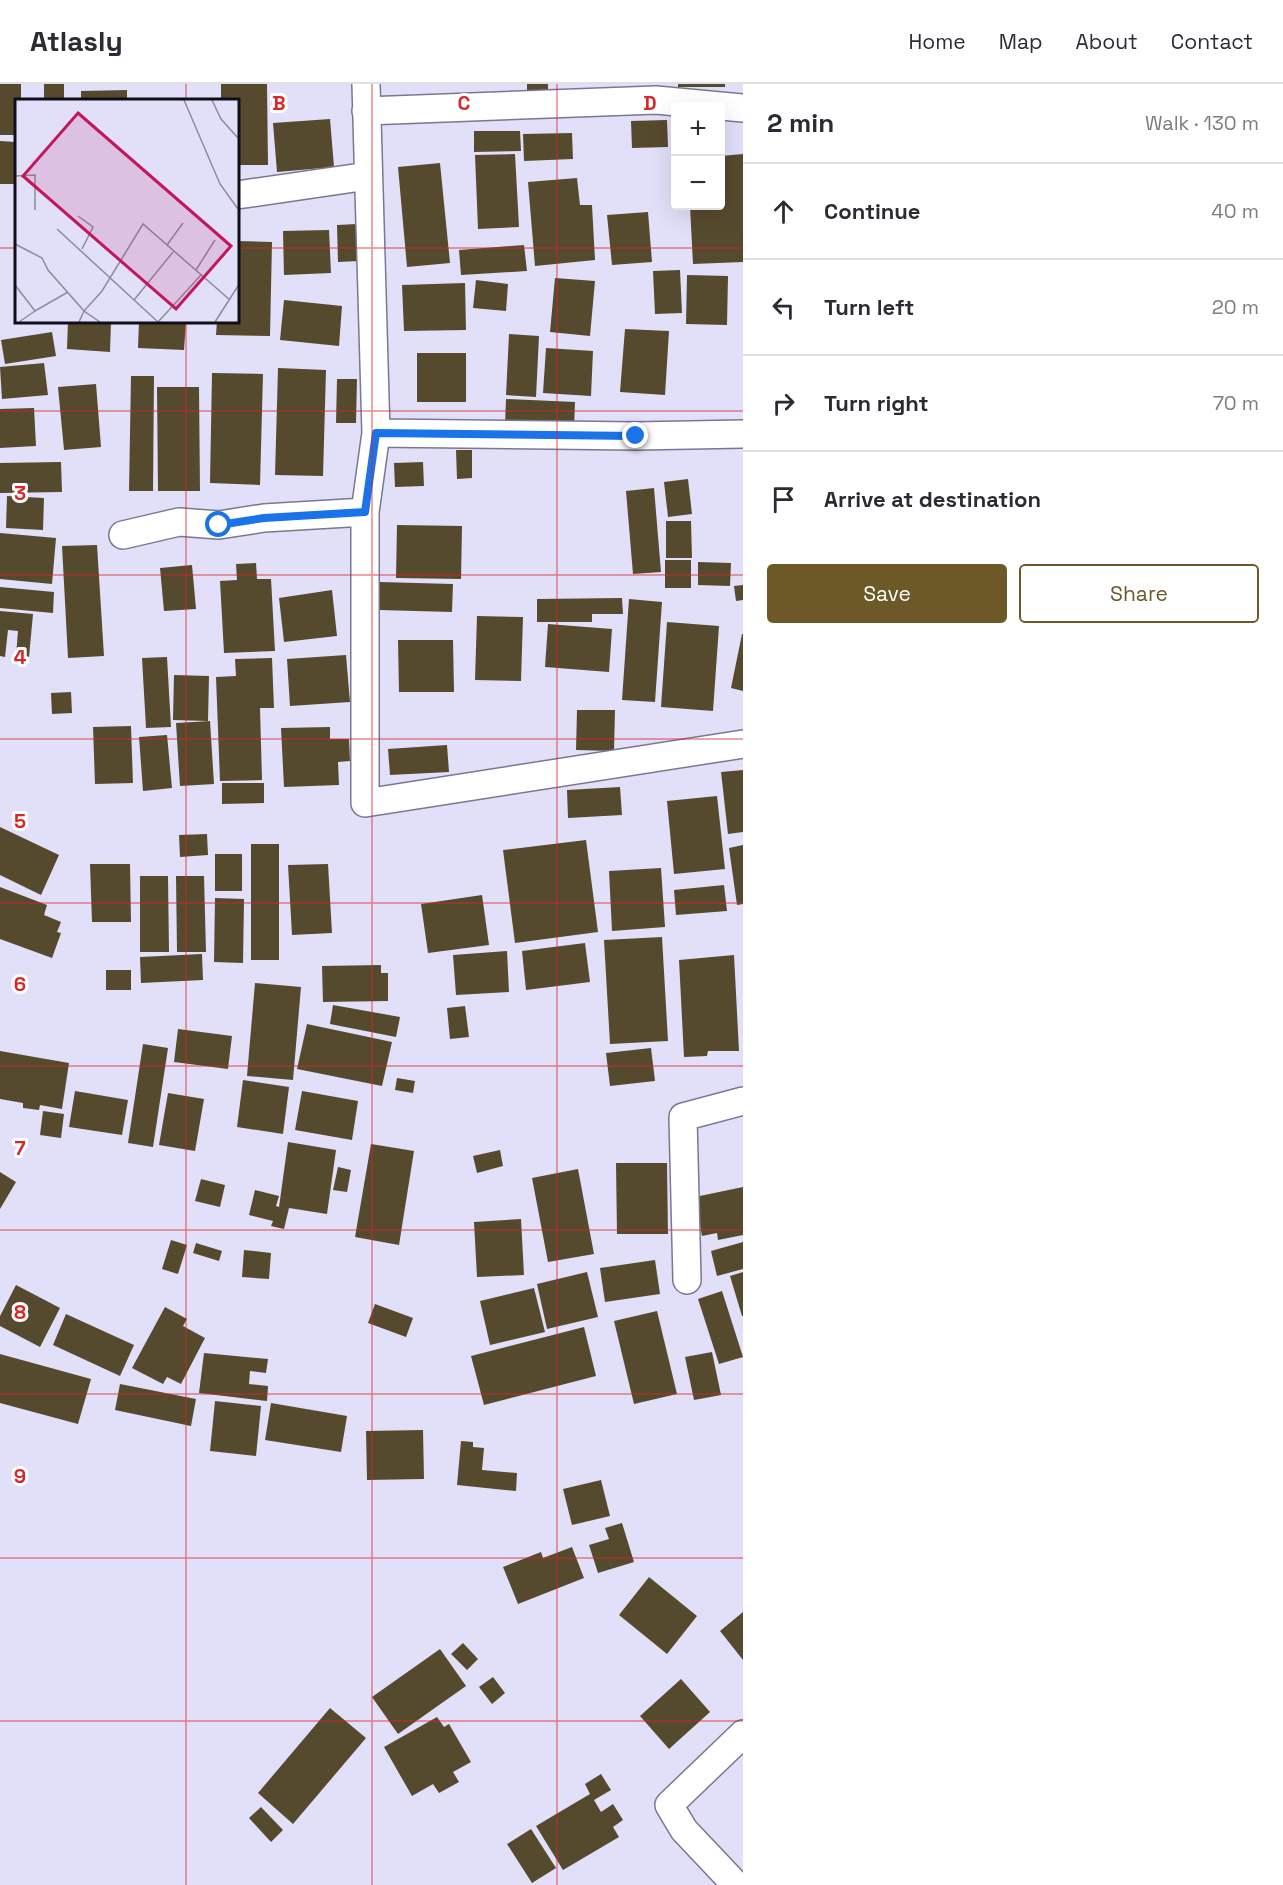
<!DOCTYPE html>
<html lang="en">
<head>
<meta charset="utf-8">
<style>
	:root { --surface:#fff; --page:#f7f7f7; --text:#2b2b33; --muted:#7c7c81; --line:#e1e1e2; --accent:#6d5928 }
	body { margin:0; font-family:"Space Grotesk",sans-serif; background:var(--page); color:var(--text) }
	.controls { position:absolute; right:18px; top:18px; display:grid; overflow:hidden; border-radius:6px; box-shadow:0 6px 24px #0002 }
	.controls button { width:54px; height:54px; display:grid; place-items:center; padding:0; border:0; border-bottom:2px solid var(--line); background:var(--surface); color:var(--text); font:30px sans-serif }
	.stop { position:absolute; width:18px; height:18px; margin:-14px; border:4px solid #1a73e8; border-radius:50%; background:#fff }
	.stop.end { background:#1a73e8; border-color:#fff; box-shadow:0 2px 6px #0008 }
	.list { margin:0; padding:0; list-style:none }
	h2 { display:flex; justify-content:space-between; align-items:center; height:78px; margin:0; padding:0 24px; font-size:26px }
	h2 small { font-size:20px; font-weight:400; color:var(--muted) }
	.list li { display:grid; grid-template-columns:39px 1fr auto; gap:18px; align-items:center; box-sizing:border-box; height:96px; padding:0 24px; border-top:2px solid var(--line) }
	.list b { display:block; font-size:22px; white-space:nowrap }
	.list em { font-size:20px; font-style:normal; color:var(--muted) }
	.actions { display:flex; gap:12px; padding:18px 24px }
	.actions a { flex:1; padding:14px 0; border:2px solid var(--accent); border-radius:6px; text-align:center; font-size:21px; color:var(--accent) }
	.actions .main { background:var(--accent); color:#fff }
	.icon { flex:none; width:33px; height:33px; fill:none; stroke:currentColor; stroke-width:2; stroke-linecap:round; stroke-linejoin:round }
	.map { position:relative; flex:none; width:743px; height:1801px; overflow:hidden }
	header { display:flex; align-items:center; gap:36px; box-sizing:border-box; height:84px; padding:0 30px; background:var(--surface); border-bottom:2px solid var(--line) }
	header strong { font-size:28px }
	nav { display:flex; gap:33px; margin-inline-start:auto; font-size:21px }
	main { display:flex }
	aside { flex:1; background:var(--surface) }
	.map>svg:first-child { display:block }
	.building { fill:#564a2e }
	.lines { fill:none; stroke-linecap:round; stroke-linejoin:round }
	.minor-casing { stroke:#7a7794; stroke-width:30 }
	.minor { stroke:#fff; stroke-width:27 }
	.route { stroke:#1a73e8; stroke-width:8 }
	.grid { fill:none; stroke:#d62828; stroke-width:1.5; stroke-opacity:0.55 }
	.inset-road { fill:none; stroke:#8e8b9f; stroke-width:1.5 }
	.view { fill:#c2185b; fill-opacity:0.15; stroke:#c2185b; stroke-width:3 }
	.inset-edge { fill:none; stroke:#0f0e19; stroke-width:3 }
	.grid-label { font-size:20px; text-anchor:middle; font-weight:bold; fill:#d62828; stroke:#fff; stroke-width:6; stroke-linejoin:round; paint-order:stroke }
</style>
</head>
<body>
<header>
<strong>Atlasly</strong>
<nav><a>Home</a><a>Map</a><a>About</a><a>Contact</a></nav>
</header>
<main>
<div class="map">
<svg width="743" height="1801" viewBox="0 0 743 1801">
	<rect width="100%" height="100%" fill="#e2dff9"/>
	<path class="building" d="M0,0H21V16H16V51H0Z
		M44,0H64V16H44Z
		M221,0H267L268,81H237V16H221Z
		M527,0H548V9H527Z
		M678,0H725V3H678Z
		M127,6V16H81V7Z
		M330,35L334,83L277,88L273,39Z
		M667,36L668,63L632,64L631,37Z
		M474,47H520L521,67L474,68Z
		M572,49L573,75L524,77L523,50Z
		M0,57L16,58V100H0Z
		M515,70L519,143L478,145L475,71Z
		M743,70V178L693,180L690,122H720V72Z
		M440,79L450,179L407,183L398,83Z
		M577,94L580,121H592L595,176L535,182L528,98Z
		M648,128L652,178L612,181L607,131Z
		M357,140L359,177L338,178L337,141Z
		M329,146L331,189L284,191L283,147Z
		M237,157L272,158L270,252L216,251L217,237H237Z
		M524,161L527,187L461,191L459,166Z
		M680,186L682,229L655,230L653,187Z
		M687,191L728,192L727,241L686,240Z
		M555,194L595,197L590,252L550,248Z
		M476,196L508,200L506,227L473,224Z
		M465,199L466,246L404,247L402,201Z
		M284,216L342,222L339,262L280,256Z
		M68,237H111L110,268L67,265Z
		M139,237H186L184,266L138,264Z
		M625,245L669,247L665,311L620,308Z
		M52,248L56,272L5,280L1,256Z
		M509,250L539,252L536,313L506,311Z
		M546,264L593,267L591,312L543,309Z
		M417,269H466V318H417Z
		M44,279L48,311L2,315L0,283Z
		M278,284L326,286L323,392L275,391Z
		M212,289L263,290L260,401L210,399Z
		M131,292H154L153,407H129Z
		M337,295H357L356,339H336Z
		M96,300L101,363L64,366L58,303Z
		M157,303H199L200,407H158Z
		M506,315L575,318L574,345L505,342Z
		M34,324L36,362L0,364V325Z
		M456,366H472V394L457,395Z
		M61,378L62,408L0,409V379Z
		M423,378L424,402L395,403L394,379Z
		M688,395L692,430L668,433L664,398Z
		M654,404L661,488L633,490L626,407Z
		M7,412L44,414L43,446L6,444Z
		M666,437H691L692,474H666Z
		M397,441L462,442L461,495L396,494Z
		M0,449L56,454L52,500L0,495Z
		M97,461L104,572L68,574L62,462Z
		M665,476H691V504H665Z
		M698,478L731,479L730,502L698,501Z
		M256,479L257,495H271L275,567L224,569L220,497L237,496L236,480Z
		M192,481L196,525L164,527L160,484Z
		M380,498L453,500L452,528L379,526Z
		M743,501V516L736,517L734,502Z
		M0,503L54,508L53,529L0,524Z
		M332,506L337,552L284,558L279,514Z
		M622,514L623,530H592V538H537V515Z
		M629,515L662,518L655,618L622,616Z
		M0,527L33,530L29,573L16,572L18,547L8,546L5,573L0,572Z
		M477,532L523,533L521,597L475,596Z
		M667,538L719,542L713,627L661,623Z
		M548,540L612,545L609,588L545,583Z
		M742,550H743V607L731,604Z
		M398,556H453L454,608H399Z
		M346,571L350,618L290,622L287,575Z
		M167,573L171,643L146,644L142,574Z
		M272,574L274,624H260L262,696L220,697L216,593L236,592L235,575Z
		M174,591L209,592L208,637L173,636Z
		M71,608L72,629L52,630L51,609Z
		M577,626H615L614,667L576,666Z
		M210,637L214,700L180,702L176,639Z
		M131,642L133,699L95,700L93,643Z
		M330,643V655H349L350,677L338,678L339,701L284,703L281,644Z
		M167,651L172,704L143,707L139,653Z
		M447,661L449,688L390,691L388,665Z
		M743,686V748L728,750L721,688Z
		M222,699H264V719L222,720Z
		M620,703L622,731L568,734L567,706Z
		M717,712L725,785L674,790L667,717Z
		M0,743L59,771L41,811L0,791Z
		M207,750L208,771L180,773L179,751Z
		M586,756L598,848L515,859L503,766Z
		M251,760H279V876H251Z
		M743,761V820L737,821L729,764Z
		M215,770H242V807H215Z
		M90,780H130L131,838H92Z
		M328,780L332,849L292,851L288,781Z
		M661,784L665,843L612,847L609,787Z
		M140,792H168L169,868H140Z
		M176,792H204L206,868H177Z
		M724,801L727,827L676,831L674,806Z
		M0,803L47,821L44,831L61,838L57,848L61,849L52,874L0,855Z
		M482,811L489,861L428,869L421,820Z
		M215,814L244,815L243,879L214,878Z
		M662,853L668,957L610,960L604,856Z
		M585,859L590,898L526,906L522,867Z
		M507,867L509,908L456,911L453,871Z
		M202,870L203,896L141,899L140,873Z
		M734,871L739,967H708L707,972L684,973L679,876Z
		M381,881V889H388V917L323,918L322,882Z
		M106,886H131V906H106Z
		M255,899L301,903L293,996L247,992Z
		M333,921L400,933L396,953L330,940Z
		M465,922L469,953L450,955L447,924Z
		M307,940L392,958L382,1002L297,985Z
		M178,945L232,952L228,985L174,978Z
		M143,960L168,964L153,1063L128,1059Z
		M651,964L655,997L610,1002L606,969Z
		M0,967L69,979L62,1025L40,1021L39,1026L23,1024V1019L0,1015Z
		M397,994L415,997L413,1009L395,1006Z
		M243,996L289,1003L283,1050L237,1043Z
		M75,1007L128,1016L122,1051L69,1043Z
		M302,1007L358,1017L352,1056L295,1046Z
		M168,1009L204,1015L195,1067L159,1061Z
		M43,1027L64,1030L61,1054L40,1051Z
		M288,1058L336,1066L327,1130L289,1124L284,1145L271,1142L273,1137L249,1131L255,1106L279,1112L276,1122L279,1123Z
		M371,1060L414,1067L399,1161L355,1153Z
		M500,1066L503,1082L477,1089L473,1072Z
		M616,1079H667L668,1150H617Z
		M338,1083L351,1086L347,1108L333,1106Z
		M578,1085L594,1170L548,1178L532,1094Z
		M0,1088L16,1098L0,1125Z
		M201,1095L225,1101L220,1123L195,1117Z
		M743,1103V1151L718,1156L717,1149L702,1152L695,1113Z
		M521,1135L524,1191L477,1193L474,1138Z
		M171,1156L187,1161L178,1190L162,1185Z
		M743,1158V1185L717,1192L711,1167Z
		M196,1159L222,1167L219,1177L193,1169Z
		M244,1166L271,1169L269,1195L242,1193Z
		M655,1176L660,1210L605,1218L600,1184Z
		M587,1188L598,1233L547,1245L537,1200Z
		M743,1188V1232H742L730,1192Z
		M16,1201L60,1224L40,1263L0,1242V1232Z
		M534,1204L545,1248L490,1261L480,1217Z
		M722,1207L743,1273L719,1280L698,1215Z
		M375,1220L413,1234L406,1253L368,1239Z
		M165,1223L187,1235L183,1242L205,1254L181,1300L167,1293L163,1300L132,1284Z
		M657,1227L677,1310L634,1320L614,1237Z
		M66,1230L134,1261L120,1292L53,1261Z
		M584,1243L596,1292L484,1321L471,1272Z
		M712,1268L721,1311L694,1316L685,1273Z
		M204,1269L268,1275L266,1289L250,1287L249,1300L268,1302L267,1317L199,1309Z
		M0,1270L91,1295L78,1340L0,1319Z
		M120,1300L196,1315L191,1342L115,1326Z
		M215,1317L261,1322L256,1372L210,1367Z
		M271,1319L347,1332L341,1368L265,1356Z
		M423,1346L424,1395L367,1396L366,1347Z
		M461,1357L473,1358V1363L484,1364L482,1386L517,1389L516,1407L457,1401Z
		M601,1396L610,1432L572,1441L563,1405Z
		M622,1439L634,1478L598,1489L589,1461L609,1455L605,1444Z
		M572,1463L584,1494L518,1520L503,1483L541,1468L543,1474Z
		M649,1493L697,1532L667,1570L619,1531Z
		M743,1528V1576L720,1547Z
		M463,1559L478,1575L467,1586L451,1570Z
		M440,1565L466,1602L398,1650L372,1613Z
		M493,1593L505,1609L492,1620L479,1603Z
		M681,1595L710,1628L669,1665L640,1632Z
		M330,1624L366,1654L293,1740L258,1709Z
		M437,1633L444,1643L449,1640L471,1678L453,1688L459,1698L439,1709L433,1700L412,1712L384,1663Z
		M601,1690L611,1706L594,1716L601,1728L613,1720L623,1736L613,1743L619,1753L563,1786L536,1742L590,1710L585,1700Z
		M261,1723L283,1746L271,1758L249,1734Z
		M531,1745L556,1784L532,1799L507,1760Z"/>
	<g class="lines">
		<g class="minor-casing">
			<path id="minor" d="M366,0L376,349L365,428V719L743,660
				M366,27L656,16L743,24
				M237,111L368,92
				M376,349L636,352L743,350
				M123,451L179,438L219,441L264,434L365,428
				M687,1196L683,1033L743,1017
				M736,1801L684,1746L669,1721L743,1650"/>
		</g>
		<use href="#minor" class="minor"/>
	</g>
	<g class="lines">
		<path class="route" d="M219,441L264,434L365,428L376,349L636,352"/>
	</g>
	<path class="grid" d="M186,0V16M372,0V1801M557,0V1801M0,164H16M237,164H743M186,237V1801M0,327H743M0,491H743M0,655H743M0,819H743M0,982H743M0,1146H743M0,1310H743M0,1474H743M0,1637H743"/>
	<g transform="translate(15 15)">
		<rect width="224" height="224" fill="#e2dff9"/>
		<path class="inset-road" d="M169,1L205,85L223,110M197,1L206,20L223,39M0,77L20,76V111M63,117L78,128L67,150M42,130L143,223M0,145L27,159L33,171L69,212L64,223M152,146L168,124M181,171L200,141M0,186L20,212L53,193M119,201L158,153M4,223L20,212M85,223L69,212L87,192L128,125L215,201M143,223L186,176M200,223L223,187"/>
		<path class="view" d="M63,14L216,147L161,210L8,77Z"/>
		<rect width="224" height="224" class="inset-edge"/>
	</g>
	<g class="grid-label">
		<text x="279" y="26">B</text>
		<text x="464" y="26">C</text>
		<text x="650" y="26">D</text>
		<text x="20" y="416">3</text>
		<text x="20" y="580">4</text>
		<text x="20" y="744">5</text>
		<text x="20" y="907">6</text>
		<text x="20" y="1071">7</text>
		<text x="20" y="1235">8</text>
		<text x="20" y="1399">9</text>
	</g>
</svg>
<div class="controls">
<button>+</button>
<button>−</button>
</div>
<div class="stop" style="left:219px;top:441px"></div>
<div class="stop end" style="left:636px;top:352px"></div>
</div>
<aside>
<h2>2 min<small>Walk · 130 m</small></h2>
<ul class="list">
<li><svg class="icon" aria-label="ahead" viewBox="0 0 24 24"><path d="M12 20V5M6 11l6-6 6 6"/></svg><div><b>Continue</b></div><em>40 m</em></li>
<li><svg class="icon" aria-label="left" viewBox="0 0 24 24"><path d="M17 20v-9H6M10 6l-5 5 5 5"/></svg><div><b>Turn left</b></div><em>20 m</em></li>
<li><svg class="icon" aria-label="right" viewBox="0 0 24 24"><path d="M7 20v-9h11M14 6l5 5-5 5"/></svg><div><b>Turn right</b></div><em>70 m</em></li>
<li><svg class="icon" aria-label="arrive" viewBox="0 0 24 24"><path d="M6 21V4h12l-3 4 3 4H6"/></svg><div><b>Arrive at destination</b></div></li>
</ul>
<div class="actions"><a class="main">Save</a><a>Share</a></div>
</aside>
</main>
</body>
</html>
